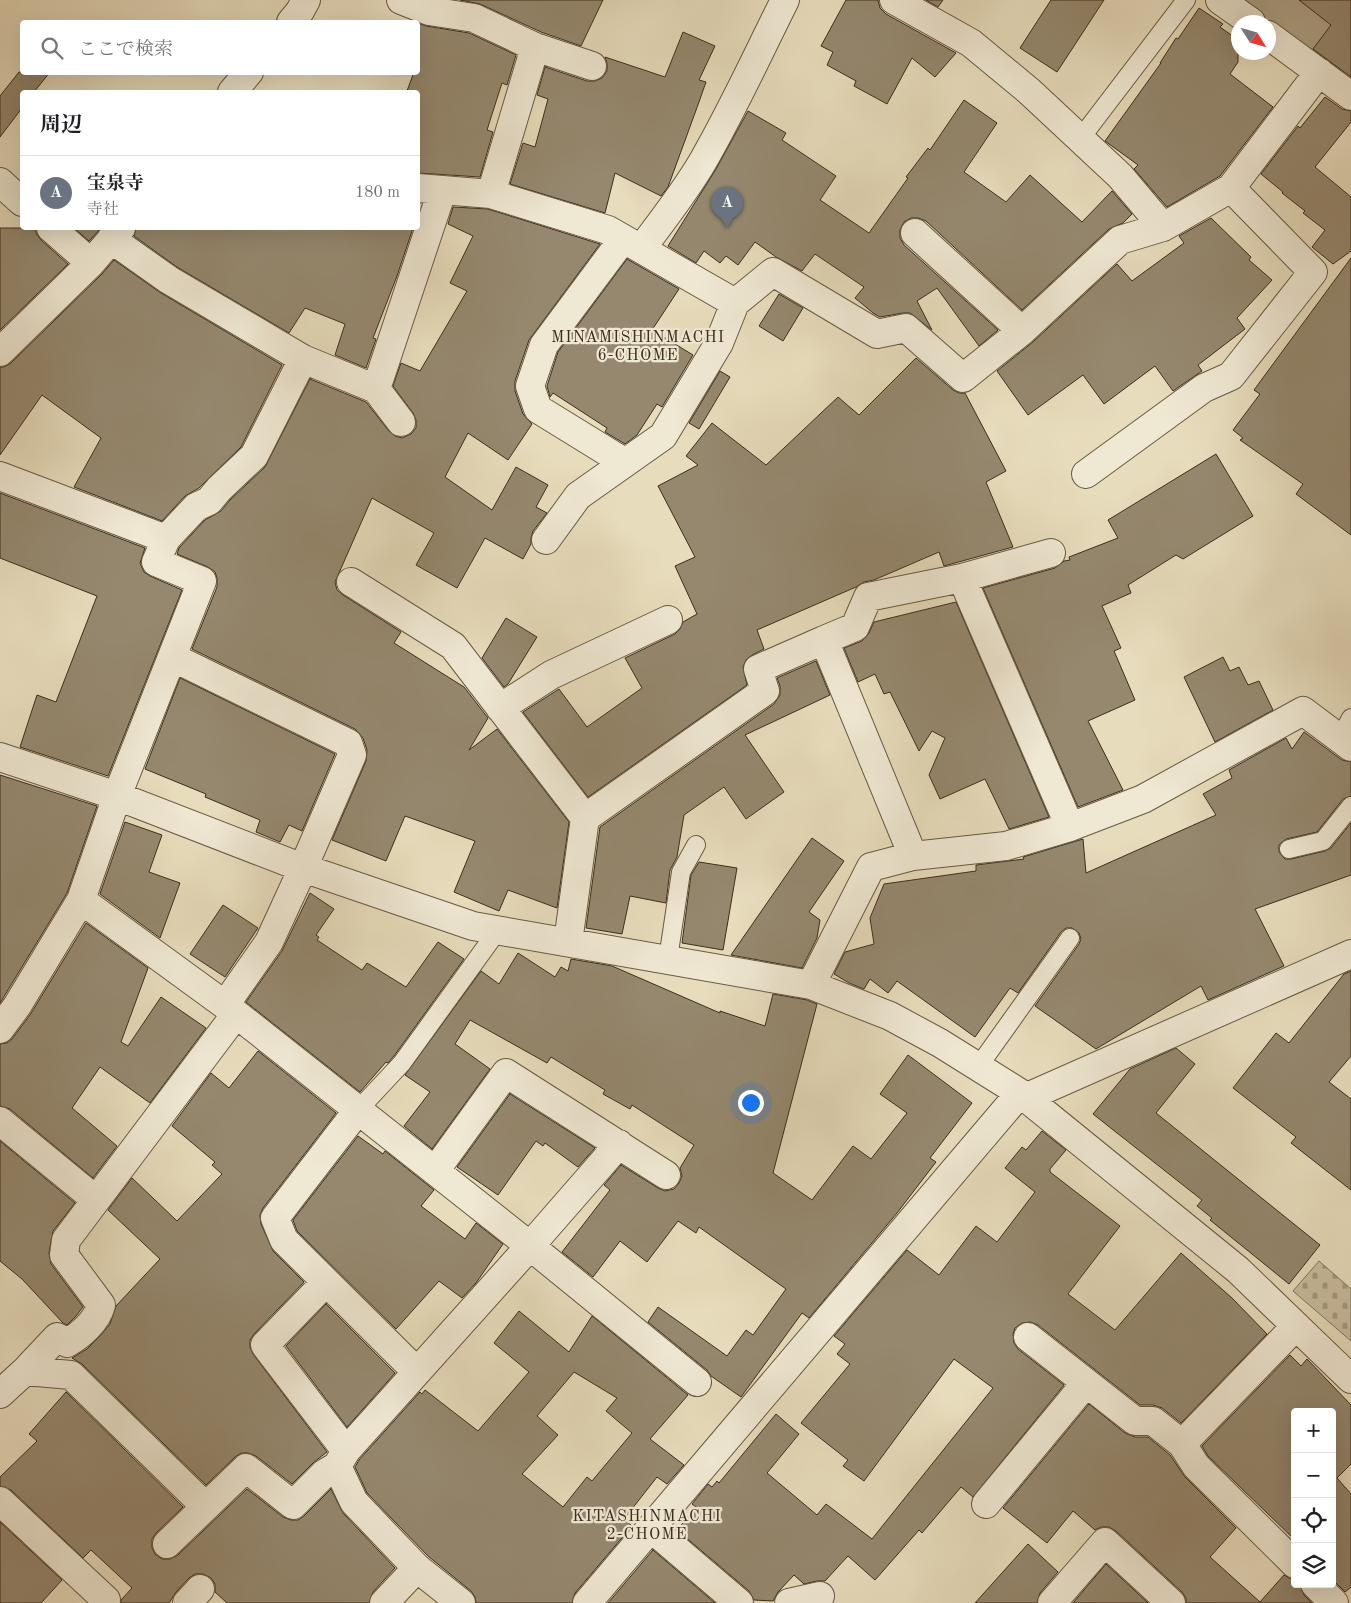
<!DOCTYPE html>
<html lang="ja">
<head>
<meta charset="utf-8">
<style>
	:root { --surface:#fff; --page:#f6f6f6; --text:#202124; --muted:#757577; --line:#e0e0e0; --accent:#8f2418 }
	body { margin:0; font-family:"Old Standard TT","Noto Serif JP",serif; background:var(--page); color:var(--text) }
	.controls { position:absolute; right:15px; bottom:15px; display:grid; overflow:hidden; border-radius:5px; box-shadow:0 5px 20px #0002 }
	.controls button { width:45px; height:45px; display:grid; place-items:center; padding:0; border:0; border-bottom:1px solid var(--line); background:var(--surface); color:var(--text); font:25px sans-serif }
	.compass { position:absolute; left:1231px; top:15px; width:45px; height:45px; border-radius:50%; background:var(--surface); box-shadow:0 5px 20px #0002; rotate:127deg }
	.you { position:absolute; left:750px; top:1102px; width:18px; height:18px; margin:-12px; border:4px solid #fff; border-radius:50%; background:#1a73e8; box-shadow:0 0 0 8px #1a73e833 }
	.badge { display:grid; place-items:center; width:32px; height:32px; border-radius:50%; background:var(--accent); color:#fff; font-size:16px; font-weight:700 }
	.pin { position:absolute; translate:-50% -41px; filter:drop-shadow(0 1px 2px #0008) }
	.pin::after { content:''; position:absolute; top:26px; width:18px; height:15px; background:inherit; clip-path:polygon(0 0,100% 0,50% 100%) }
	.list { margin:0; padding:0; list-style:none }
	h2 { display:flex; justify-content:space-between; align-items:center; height:65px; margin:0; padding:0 20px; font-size:21px }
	h2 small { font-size:16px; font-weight:400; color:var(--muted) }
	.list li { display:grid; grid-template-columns:32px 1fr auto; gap:15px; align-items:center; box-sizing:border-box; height:75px; padding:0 20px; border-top:1px solid var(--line) }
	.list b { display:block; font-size:19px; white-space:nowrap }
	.list p { margin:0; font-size:16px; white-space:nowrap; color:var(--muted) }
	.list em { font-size:16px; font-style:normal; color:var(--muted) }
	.icon { flex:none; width:28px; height:28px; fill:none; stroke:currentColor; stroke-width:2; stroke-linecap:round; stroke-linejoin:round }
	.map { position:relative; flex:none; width:1351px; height:1603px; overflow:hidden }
	.search { position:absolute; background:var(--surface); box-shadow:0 5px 20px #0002; left:20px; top:20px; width:400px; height:55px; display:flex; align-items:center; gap:12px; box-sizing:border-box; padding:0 18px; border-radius:5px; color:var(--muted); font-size:19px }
	.panel { position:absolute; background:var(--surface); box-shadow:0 5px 20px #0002; left:20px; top:90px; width:400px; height:140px; border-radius:5px }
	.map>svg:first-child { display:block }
	.cemetery { fill:url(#cemetery-stones); stroke:#83765e }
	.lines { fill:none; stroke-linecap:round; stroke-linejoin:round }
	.river { stroke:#ada185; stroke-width:58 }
	.building { fill:#95886f; stroke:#3c2e1b; fill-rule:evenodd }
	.lane-casing { stroke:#675a43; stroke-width:20 }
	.street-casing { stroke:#675a43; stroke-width:30 }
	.lane { stroke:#efe8d3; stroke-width:18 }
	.street { stroke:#efe8d3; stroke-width:28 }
	.labels { text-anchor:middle; stroke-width:4.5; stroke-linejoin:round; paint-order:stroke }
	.neighbourhood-label { font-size:16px; letter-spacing:1px; fill:#3c2e1b; stroke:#efe8d3 }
</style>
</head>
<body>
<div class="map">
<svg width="1351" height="1603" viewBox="0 0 1351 1603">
	<defs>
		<pattern id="cemetery-stones" width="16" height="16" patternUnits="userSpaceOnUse" patternTransform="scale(1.25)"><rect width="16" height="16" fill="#cabea1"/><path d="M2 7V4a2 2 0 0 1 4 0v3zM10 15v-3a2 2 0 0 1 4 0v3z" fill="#a59b82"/></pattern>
	</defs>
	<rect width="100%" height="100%" fill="#e7dcbc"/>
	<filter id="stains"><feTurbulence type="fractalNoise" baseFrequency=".004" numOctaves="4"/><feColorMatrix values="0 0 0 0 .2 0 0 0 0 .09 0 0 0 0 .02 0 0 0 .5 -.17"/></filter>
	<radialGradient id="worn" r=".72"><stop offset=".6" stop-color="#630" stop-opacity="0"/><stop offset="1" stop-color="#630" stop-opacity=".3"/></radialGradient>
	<path class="cemetery" d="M1319,1261L1351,1289V1341L1293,1291Z"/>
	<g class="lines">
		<path class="river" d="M1252,0L1268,12L1312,15L1351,44"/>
	</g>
	<path class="building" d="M460,0H603L581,46L541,32L480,4Z
		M846,0H878L880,8L886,14L956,53L935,77L912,58L887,104L854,86L856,81L827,65L833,52L821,46Z
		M926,0H943L938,7Z
		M1051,0H1104L1057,72L1020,48Z
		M1299,0H1351V77L1313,49L1331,25Z
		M1199,8L1223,24L1220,27L1238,40V62L1230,74L1273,107L1220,176L1167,207L1134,169L1138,165L1105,141L1161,63H1160L1176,38L1178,39Z
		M418,23L426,26L469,33L516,55L507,85L502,83L487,130L493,132L480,177L418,173V92L407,91L414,72H418Z
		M683,32L715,46L699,80L706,82L699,102L668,187L661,196L615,173L605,213L510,184L523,143L535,147L548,99L537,95L545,67L587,81H595L602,78L607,71V63L605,57L665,77Z
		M19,72H50L34,92H22V108L0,137V96Z
		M1325,97L1342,109L1351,111V122L1315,167L1351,197V251L1333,264L1312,247L1325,230L1303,213L1305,211L1282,193L1283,192L1261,174L1298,126L1300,128Z
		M964,100L997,123L964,172L1006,202L1030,175L1082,222L1112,191L1132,214L1123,223L1109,229L1022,310L926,221L918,218H911L904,222L900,230V238L904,245L998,330L979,346L937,288L917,301L932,330L910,313H903L880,317L873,313L855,298L864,287L815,254L802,271L776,257L755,242L738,265L726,256L720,263L704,251L696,263L668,246L716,169L748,111L786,133L782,140L836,176L820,200L869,233L908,178L906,177L928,148L930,150Z
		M453,207L488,209L600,244L529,340L515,381V391L523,414L532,424L508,460L468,433L445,477L492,510L516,467L548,485L536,507L547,513L533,531L531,538V544L523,559L485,538L457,588L416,565L434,533L372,498L335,582L337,590L343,595L401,632L394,643L464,687L488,718L469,750L497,729L569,822L557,908L508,890L499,911L454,892L475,841L405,816L386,861L332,840L366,761L367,750L363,738L355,729L192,649L217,587V578L215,572L208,567L177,554L179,548L205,520L221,511L230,500L265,467L310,379L366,402L389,431L395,436L402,438L411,434L416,428V420L413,413L393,386L401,363L420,371L467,291L450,283L473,236L448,224Z
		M1211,218L1251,257L1249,260L1272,280L1237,318L1245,329L1198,365L1202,371L1173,391L1155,366L1104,404L1083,375L1028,415L997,371L1033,342L1117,264L1132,281L1184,243L1179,236Z
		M0,228H36V233L41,240L68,264L0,330Z
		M74,228H101L89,241Z
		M136,228H413L397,276L373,338L376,339L366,368L335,355L345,324L305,308L289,333L177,267L134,236Z
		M1351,258V535L1296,494L1303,484L1240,440L1243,438L1233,430L1260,394L1254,390Z
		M627,259L679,289L652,330L693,355L662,407L657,404L637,435L625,444L605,432L607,428L553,393L550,397L547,386L558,352Z
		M114,260L161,293L282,365L241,447L199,488L185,496L162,521L74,487L101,438L42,395L0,455V367H4L11,363L102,274Z
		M779,294L803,308L783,341L759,326Z
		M916,358L953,390L959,393H965L1006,471L986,482L1013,547L944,566L939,552L874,580L864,582L856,587L757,630L764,649L752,655L746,660L743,667L747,685L588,797L523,712L559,689L587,727L642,688L625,658L675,634L680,629L683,622L697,614L675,566L695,557L658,486L698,465L686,456L712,423L766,465L838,397L859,415Z
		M720,371L730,377L699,429L689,423Z
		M1216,454L1253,516L1183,559L1176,555L1128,585L1131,593L1102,606L1121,648L1114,651L1135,700L1088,721L1123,790L1078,807L983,588L1055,568L1064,561L1070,560L1069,557L1118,538L1108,520Z
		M0,493L145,548L140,563L144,572L150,576L182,590L108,776L20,747L37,695L56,702L97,596L0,558Z
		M956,602L1049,817L1009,829L985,779L940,799L929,775L945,738L932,731L919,751L890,692L884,694L875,674L858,682L844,648L862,641L869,633L874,622Z
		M506,618L537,637L508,684L504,687L482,658Z
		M1223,657L1230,671L1239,667L1248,685L1259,681L1273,710L1215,742L1184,677Z
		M816,661L830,695L745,735L784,792L746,819L724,787L684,815L677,857L670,870L666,903L630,896L622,934L586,928L600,827L774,704L780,695V686L777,678Z
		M180,678L335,754L302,831L289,825L280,842L256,832L260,820L205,797L206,794L145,769Z
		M1304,732L1342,760L1351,762V796L1343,799L1317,832L1286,839L1279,845V852L1285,859H1291L1325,851L1331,848L1351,823V875L1255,909L1284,966L1208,1000L1201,986L1096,1049L1035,1006L1079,944L1081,939L1079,933L1072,928H1066L1061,932L1018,993L1010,988L975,1037L897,981L888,993L870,979L864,989L849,983L834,974L845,952L874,944L870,918L884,884L976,871V865L1024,859L1023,857L1083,839L1086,873L1216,815L1203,794L1232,778L1229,770L1286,738L1292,749Z
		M0,775L97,806L67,893L0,1003Z
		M125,822L162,835L149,872L180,883L160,938L100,894Z
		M812,838L844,861L809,912L820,920L817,938L802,968L731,955Z
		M699,862L737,868L723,950L682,943L691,875Z
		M310,893L334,909L316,935L319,937L317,940L362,970L367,963L406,987L438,942L464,959L394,1056L388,1063L386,1062L360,1092L246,1002L282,951Z
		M223,905L258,928L225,977L190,954Z
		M86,923L148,968L121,1042L128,1046L161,997L206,1028L150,1103L100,1067L72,1108L117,1146L93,1178L10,1109L0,1106V1044L7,1043L12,1039L30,1015Z
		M518,953L555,977L561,967L568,971L571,959L612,966L720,1013V1011L765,1026L773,994L807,1000L817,1004L773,1173L812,1200L853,1146L871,1159L907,1113L880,1094L908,1055L972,1103L930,1158L936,1162L897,1213L809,1318L802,1313L741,1397L711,1376L707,1370L648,1322L658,1307L727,1356L746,1330L753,1335L786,1289L699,1227L696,1233L678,1221L647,1262L620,1241L593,1277L562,1252L610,1190L604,1185L621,1165L658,1188L665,1191L674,1189L679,1183L682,1176L680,1168L694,1145L632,1105L630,1109L603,1094L605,1090L551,1057L547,1063L470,1020L455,1044L490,1069L432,1149L404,1126L430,1092L405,1075L481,971L499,984Z
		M1351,971V1056L1329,1082L1351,1099V1190L1291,1143L1296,1137L1233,1088L1276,1033L1289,1043L1344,974Z
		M1176,1048L1195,1064L1156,1113L1320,1245L1289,1284L1210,1220L1212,1218L1197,1206L1202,1200L1093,1114L1130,1069Z
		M258,1051L336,1113L263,1208L260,1215L261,1224L273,1251L304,1282L254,1334L250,1340V1347L253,1354L327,1452L314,1462L292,1484L256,1456L248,1453H241L235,1457L206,1485L82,1364L72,1358L87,1349L99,1337L110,1324L116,1306L160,1259L108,1210L132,1178L177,1221L222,1174L212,1165L215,1162L172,1126L211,1073L229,1088Z
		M510,1094L595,1148L578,1167L545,1143L543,1146L536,1141L498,1195L457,1167Z
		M1042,1131L1066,1150L1050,1169V1172L1120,1226L1068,1294L1115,1330L1181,1253L1232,1298L1267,1334L1181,1423L1162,1408L1153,1405H1140L1038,1325L1030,1322L1022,1323L1015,1328L1013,1334L1014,1343L1018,1349L1064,1385L973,1497L961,1487L922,1533L919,1530L875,1580L848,1556L825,1581H817L804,1584L794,1575L778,1592L773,1601L754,1600L749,1591L677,1530L696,1507L692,1504L708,1484L712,1487L717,1481L719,1483L776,1414L799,1434L767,1473L817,1515L826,1504L872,1539L993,1388L954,1359L864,1481L843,1466L848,1460L801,1423L850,1364L837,1354L845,1344L834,1336L907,1250L939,1275L976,1226L997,1242L1035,1192L1005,1168L1022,1147L1026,1150Z
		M358,1136L383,1154L385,1151L434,1190L421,1206L465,1239L476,1223L503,1244L476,1283L462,1298L439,1281L396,1329L297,1231L293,1220Z
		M0,1141L75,1203L53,1231L49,1253L51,1264L83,1307L76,1316L67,1325L63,1323L22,1279L0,1261Z
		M326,1304L395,1373L347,1427L286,1346Z
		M519,1311L569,1352L592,1316L688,1395L650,1439L684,1465L667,1484L657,1477L624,1519L632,1526L575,1593L572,1603H476L475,1597L471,1591L428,1556L367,1493L355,1467L359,1460L420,1392L422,1394L425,1390L478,1431L529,1372L494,1343ZM574,1372L617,1398L606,1411L632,1433L592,1481L587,1477L563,1507L522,1474L558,1435L537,1416Z
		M1290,1355L1301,1366L1307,1359L1351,1405V1464L1337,1478L1351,1494V1587L1345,1592L1332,1579V1412H1295V1540L1208,1456L1202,1446Z
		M66,1392L183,1507L156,1533L152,1539V1548L155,1554L162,1559H170L178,1555L247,1489L283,1517L291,1520H298L304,1516L331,1489L343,1513L395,1568L373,1592L369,1603H227L215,1592V1584L211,1578L203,1574H195L189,1578L176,1592L169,1603H121V1600L132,1588L91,1550L83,1558L11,1490L0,1486V1477L37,1441L29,1434Z
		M1089,1404L1125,1433L1135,1437H1148L1170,1455L1185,1477L1236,1528L1210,1557L1260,1602L1284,1575L1291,1579H1295V1584H1300L1304,1595L1312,1603H1186V1598L1182,1592L1116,1531L1109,1527H1101L1095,1530L1073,1511L1047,1543L1003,1508Z
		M0,1522L62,1580L41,1603H0Z
		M1028,1544L1058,1572L1040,1593L1037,1603H975Z
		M653,1550L715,1603H608Z
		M1106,1564L1148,1603H1073Z"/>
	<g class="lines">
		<g class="lane-casing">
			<path id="lane" d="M1080,139L1186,0
				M1340,739L1351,718
				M1289,849L1323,841L1351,806
				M668,959L681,872L696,845
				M978,1067L1070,938
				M358,1110L402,1063L498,930"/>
		</g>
		<g class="street-casing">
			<path id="street" d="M401,0L429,11L474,18L535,47L592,66
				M894,0L971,43L1029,91L1120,176L1163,227
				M1220,0L1251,22
				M291,22L300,11L306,0
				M1268,35L1351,96
				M232,92L249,72
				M0,182L22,202
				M418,188L491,194L608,230L735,303L773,272L877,334L906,328L963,378L1022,331L1120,240L1163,227L1231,188L1319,72
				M491,194L535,47
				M51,228L91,263
				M915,233L1022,331
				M111,239L169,280L303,359L376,389L401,422
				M623,239L544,345L530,386L538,409L624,462
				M641,249C662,221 685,192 703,161C733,109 758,54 785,0
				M0,352L91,263L121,228
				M376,389L442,191
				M1086,474L1204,388L1231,376L1313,272L1231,188
				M0,476L166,539L196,507L209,501L219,489L254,456L303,359
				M546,540L578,496L663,436L719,343L735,303
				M962,578L1070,827L1143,799L1303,711L1351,747
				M351,582L453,646L585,818
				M500,708L551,675L668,620
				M0,757L117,796L303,868L352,755L348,743L172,657
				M913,856L1006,846L1070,827
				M81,900L225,1005
				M568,942L585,818L765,691L758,669L824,640
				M811,985L890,1016L940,1043L1020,1093
				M0,1029L17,1006L81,900L117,796L202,581L156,562L166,539
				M1025,1098L1351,954
				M358,1110L275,1218L284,1240L417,1372
				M0,1121L96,1200
				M619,1144L530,1246L697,1382
				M435,1171L506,1073L666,1175
				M326,1282L265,1345L346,1451
				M1028,1337L1135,1421H1153L1182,1444L1196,1466L1295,1564
				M25,1371L71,1375L205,1506
				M0,1394L25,1371L57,1337L67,1343C81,1335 97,1321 101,1305L64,1255L66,1240L236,1014
				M1182,1444L1296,1326
				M0,1501L106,1600
				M986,1504L1086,1383
				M651,1528L739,1603
				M167,1544L246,1468L293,1505L325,1473L337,1466
				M417,1568L461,1603
				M1315,1584L1334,1603
				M187,1603L200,1589
				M384,1603L417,1568L354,1502L337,1466L346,1451L530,1246L225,1005L269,942L303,868L473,926L811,985L871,867L913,856L824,640L855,627L868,597L962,578L1051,553
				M587,1603L1020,1093L1238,1270L1351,1379
				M789,1603L820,1596
				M1052,1603L1105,1542L1171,1603"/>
		</g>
		<use href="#lane" class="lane"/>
		<use href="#street" class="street"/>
	</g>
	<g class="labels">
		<g class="neighbourhood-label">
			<text x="638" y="342">MINAMISHINMACHI<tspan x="638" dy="18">6-CHOME</tspan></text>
			<text x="647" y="1521">KITASHINMACHI<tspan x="647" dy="18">2-CHOME</tspan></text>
		</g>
	</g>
	<rect width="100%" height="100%" filter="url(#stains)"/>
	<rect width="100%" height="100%" fill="url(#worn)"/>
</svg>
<div class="controls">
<button>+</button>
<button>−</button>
<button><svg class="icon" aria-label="locate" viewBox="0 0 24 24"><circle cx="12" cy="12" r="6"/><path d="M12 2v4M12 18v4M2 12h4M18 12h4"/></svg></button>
<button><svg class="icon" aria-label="layers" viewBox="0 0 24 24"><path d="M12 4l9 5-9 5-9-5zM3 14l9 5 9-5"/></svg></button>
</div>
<svg class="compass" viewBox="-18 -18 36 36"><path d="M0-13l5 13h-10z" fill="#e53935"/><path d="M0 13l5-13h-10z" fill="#757577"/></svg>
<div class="you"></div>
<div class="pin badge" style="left:727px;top:228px;background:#6b7280">A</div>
<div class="search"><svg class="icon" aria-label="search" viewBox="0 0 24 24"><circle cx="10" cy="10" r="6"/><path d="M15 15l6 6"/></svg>ここで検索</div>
<section class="panel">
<h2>周辺<small></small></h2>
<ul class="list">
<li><span class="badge" style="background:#6b7280">A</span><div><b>宝泉寺</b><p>寺社</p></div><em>180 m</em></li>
</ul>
</section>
</div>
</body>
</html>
